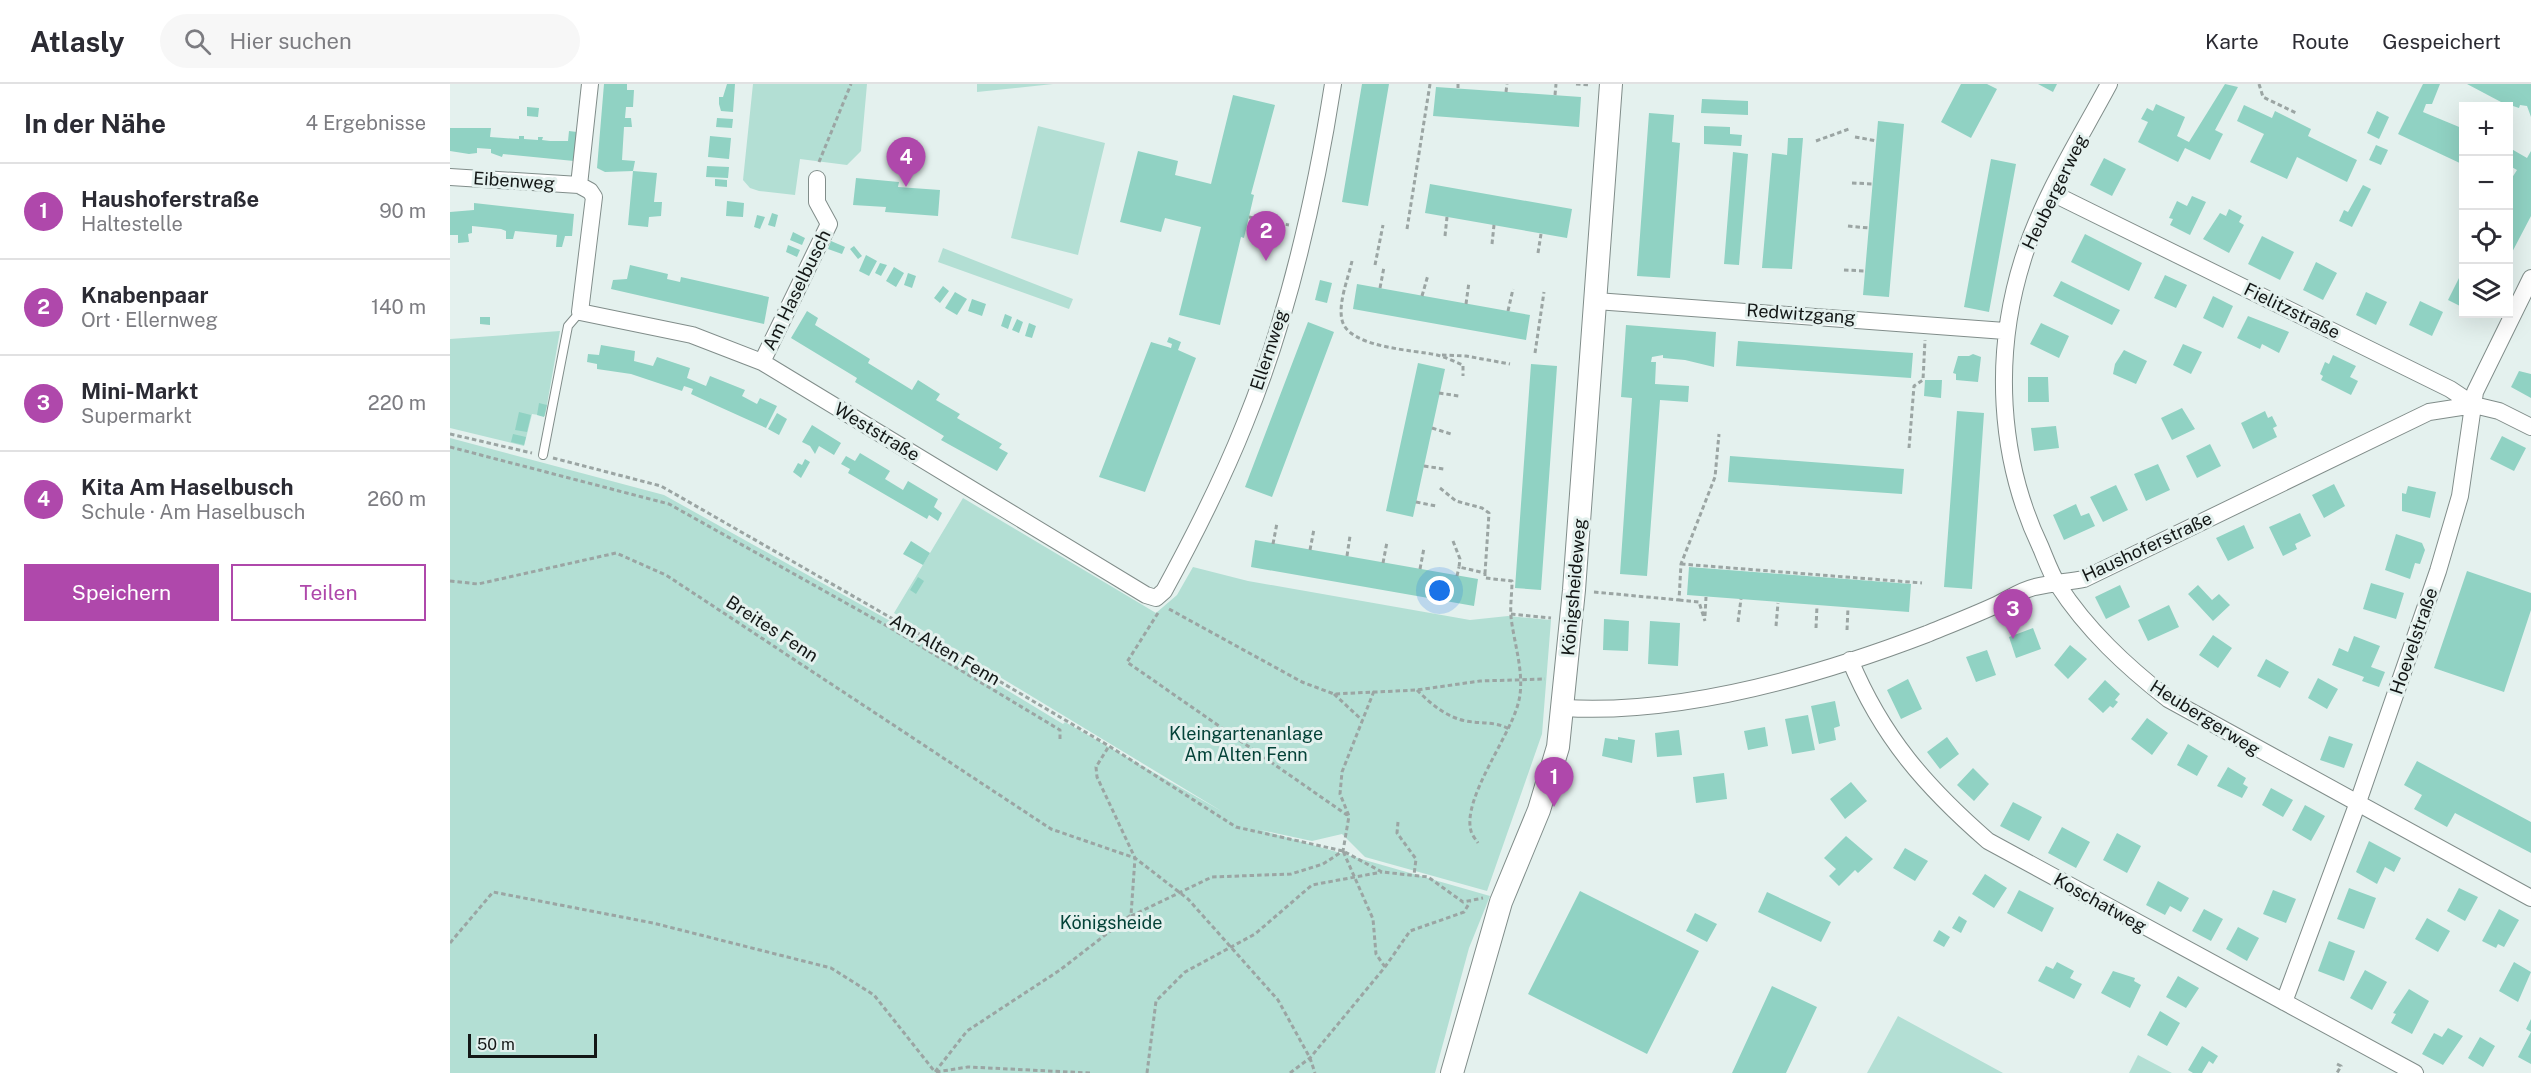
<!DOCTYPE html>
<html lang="de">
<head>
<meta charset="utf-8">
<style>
	:root { --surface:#fff; --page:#f7f7f7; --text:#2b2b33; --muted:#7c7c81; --line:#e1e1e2; --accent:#af48ab }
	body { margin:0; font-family:"Public Sans",sans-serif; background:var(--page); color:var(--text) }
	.controls { position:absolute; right:18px; top:18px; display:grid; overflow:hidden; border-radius:0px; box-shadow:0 6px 24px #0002 }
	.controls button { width:54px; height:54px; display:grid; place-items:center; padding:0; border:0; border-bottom:2px solid var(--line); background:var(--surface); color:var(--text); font:30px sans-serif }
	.scale { position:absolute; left:18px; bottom:15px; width:129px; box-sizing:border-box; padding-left:6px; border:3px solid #131716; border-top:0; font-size:16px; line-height:21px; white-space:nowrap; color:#131716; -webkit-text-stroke:4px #e4f1ee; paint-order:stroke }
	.you { position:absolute; left:990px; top:507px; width:21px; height:21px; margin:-15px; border:4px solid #fff; border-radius:50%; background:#1a73e8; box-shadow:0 0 0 9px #1a73e833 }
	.badge { display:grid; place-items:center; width:39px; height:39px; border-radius:50%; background:var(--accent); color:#fff; font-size:20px; font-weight:700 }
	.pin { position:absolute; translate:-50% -50px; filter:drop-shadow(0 2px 3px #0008) }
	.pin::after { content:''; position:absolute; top:32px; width:21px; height:18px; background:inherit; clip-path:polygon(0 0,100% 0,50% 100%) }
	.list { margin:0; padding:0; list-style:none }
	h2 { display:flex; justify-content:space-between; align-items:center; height:78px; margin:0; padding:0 24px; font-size:26px }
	h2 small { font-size:20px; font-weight:400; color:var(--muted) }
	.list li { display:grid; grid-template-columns:39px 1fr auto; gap:18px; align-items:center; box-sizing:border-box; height:96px; padding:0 24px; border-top:2px solid var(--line) }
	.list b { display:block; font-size:22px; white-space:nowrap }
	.list p { margin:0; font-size:20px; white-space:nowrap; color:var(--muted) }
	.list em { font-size:20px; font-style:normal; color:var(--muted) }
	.actions { display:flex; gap:12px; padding:18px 24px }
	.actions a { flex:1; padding:14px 0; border:2px solid var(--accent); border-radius:0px; text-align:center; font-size:21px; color:var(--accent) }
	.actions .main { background:var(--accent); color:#fff }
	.icon { flex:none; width:33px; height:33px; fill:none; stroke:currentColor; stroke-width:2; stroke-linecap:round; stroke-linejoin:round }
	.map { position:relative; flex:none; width:2081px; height:989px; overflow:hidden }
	header { display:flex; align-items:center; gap:36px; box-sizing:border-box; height:84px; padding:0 30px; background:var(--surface); border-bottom:2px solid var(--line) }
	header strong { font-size:28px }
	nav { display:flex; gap:33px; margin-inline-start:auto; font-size:21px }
	.search { width:420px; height:54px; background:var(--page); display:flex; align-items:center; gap:15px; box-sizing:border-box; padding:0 21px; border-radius:33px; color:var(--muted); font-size:22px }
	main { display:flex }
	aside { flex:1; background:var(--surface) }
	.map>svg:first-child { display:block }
	.green { fill:#b3dfd4 }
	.building { fill:#90d2c3 }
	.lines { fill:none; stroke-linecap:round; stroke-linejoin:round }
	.lane-casing { stroke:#818d8a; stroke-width:10 }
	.street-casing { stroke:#818d8a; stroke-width:18 }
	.secondary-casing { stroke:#818d8a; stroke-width:24 }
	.path { stroke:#9ba5a3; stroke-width:3; stroke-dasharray:4.5 3; stroke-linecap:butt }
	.lane { stroke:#fff; stroke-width:8 }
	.street { stroke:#fff; stroke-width:16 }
	.secondary { stroke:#fff; stroke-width:22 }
	.labels { text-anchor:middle; stroke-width:6; stroke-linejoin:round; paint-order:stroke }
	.street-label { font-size:18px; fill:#131716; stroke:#e4f1ee }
	.park-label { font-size:18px; fill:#054339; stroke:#e4f1ee }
</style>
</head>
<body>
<header>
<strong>Atlasly</strong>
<div class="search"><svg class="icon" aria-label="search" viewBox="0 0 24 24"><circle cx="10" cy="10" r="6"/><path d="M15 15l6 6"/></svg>Hier suchen</div>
<nav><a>Karte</a><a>Route</a><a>Gespeichert</a></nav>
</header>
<main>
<aside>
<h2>In der Nähe<small>4 Ergebnisse</small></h2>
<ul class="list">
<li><span class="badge">1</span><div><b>Haushoferstraße</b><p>Haltestelle</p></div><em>90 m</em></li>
<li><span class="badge">2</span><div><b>Knabenpaar</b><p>Ort · Ellernweg</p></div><em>140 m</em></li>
<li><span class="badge">3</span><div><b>Mini-Markt</b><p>Supermarkt</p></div><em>220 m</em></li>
<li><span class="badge">4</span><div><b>Kita Am Haselbusch</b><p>Schule · Am Haselbusch</p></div><em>260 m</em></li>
</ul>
<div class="actions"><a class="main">Speichern</a><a>Teilen</a></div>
</aside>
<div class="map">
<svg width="2081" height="989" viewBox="0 0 2081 989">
	<rect width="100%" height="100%" fill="#e4f1ee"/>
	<path class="green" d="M303,0H417L411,67L397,81L350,75L345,111L309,107L300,104L293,96Z
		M527,0H603L527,8Z
		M588,42L655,59L628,171L561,154Z
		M493,164L623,215L619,225L488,178Z
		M110,247L95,332L82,330L74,362L0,344V255Z
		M0,354L214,411L469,553L613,640L615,638L773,728L444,529L513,414L706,529L727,511L743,483L798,497L1020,536L1058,532L1101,536L1092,650L1037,807L915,773L892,750L862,757L810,746L1040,812L1019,864L985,989H0Z
		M1448,932L1553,989H1417Z
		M1688,971L1722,989H1679Z"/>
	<path class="building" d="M154,0H177V6H184L183,23H176L175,34H181L182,43H174L172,76L185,77L183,87L207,89L204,118H212L211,132L199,133L198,143L178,141L183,87L155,88L147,84Z
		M277,0H285L283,28L271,27L269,20V13H273Z
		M912,0H939L918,122L892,118Z
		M1511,0H1537L1547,5L1521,54L1491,38Z
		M1588,0H1607L1603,8Z
		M1775,0L1788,3L1765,46L1773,50L1760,76L1735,64L1728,78L1688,58L1698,38L1691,35L1697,24L1703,27L1706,20L1735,33L1727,52L1739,58Z
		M1973,0H1990L1982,20H1976L1973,28L2014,45V81L1948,50Z
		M2017,0H2081V33L2077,22L2070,21L2069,24L2051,18Z
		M986,3L1131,13L1129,43L983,32Z
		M783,11L825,21L801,110L804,111L794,154L791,153L770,241L729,231L751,143L715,134L711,148L670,138L688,67L728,77L725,91L761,100Z
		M1252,15L1298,17V31L1251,29Z
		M1794,21L1822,34L1825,27L1861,45L1858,52L1907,76L1897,98L1847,73L1837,95L1800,78L1814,50L1787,37Z
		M77,23L89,24L88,33L77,32Z
		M1927,27L1939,33L1929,55L1917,49Z
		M1199,29L1224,31L1222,58L1230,59L1220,194L1187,192Z
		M267,34L283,35L282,44L266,43Z
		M1428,37L1454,40L1439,213L1413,211Z
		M1254,42L1280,43V50L1292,51L1291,62L1254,60Z
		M0,44H41L40,53L69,55V52H74V55L88,56V53H93L92,56L100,57H118L119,47L127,48L124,77L53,70L52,73L41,69V65L27,64V69L19,70L0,67Z
		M260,52L281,54L279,75L258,73Z
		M1338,54H1353L1342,185L1312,184L1322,69L1337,71Z
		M1926,61L1938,66L1931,81L1919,76Z
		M2058,63L2077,74L2081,67V132L2058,176V100L2067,86L2058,81Z
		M1283,68L1298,70L1289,181L1274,180Z
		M1654,74L1676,85L1662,112L1640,101Z
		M1541,75L1566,80L1539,228L1514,223Z
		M257,82L279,83L278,94L256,93Z
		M406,94L449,98L448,103L490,106L488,132L435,128L436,123L403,121Z
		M265,95L277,96V103L265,102Z
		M980,100L1122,125L1117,154L975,129Z
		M1913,101L1921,105L1902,143L1889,137L1894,126L1898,128Z
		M1742,112L1756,118L1740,151L1720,141L1723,135L1719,134L1727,117L1737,122Z
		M277,117L294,119L293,133L276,132Z
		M24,119L124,130L122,152H115L112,163H106L107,151L65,147L63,155H56V147L51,145L22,142V149L18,150L19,158L8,159V151H0V128L24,126Z
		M1779,125L1792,132L1789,138L1794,141L1779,169L1753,155L1770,129L1776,132Z
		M322,129L328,131L325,143L318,141Z
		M307,131L315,133L310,145L304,143Z
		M343,148L355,154L352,161L340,156Z
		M1635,150L1692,179L1679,207L1621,178Z
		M1812,152L1844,168L1830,196L1798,180Z
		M381,157L395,163L392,170L378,165Z
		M338,161L350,166L347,173L336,168Z
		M404,162L412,172L408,175L400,165Z
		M416,171L427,177L419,192L409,187Z
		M1866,178L1887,189L1873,216L1853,206Z
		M430,179L437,181L431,192L425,189Z
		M180,181L218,190L217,195L230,198L231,193L319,213L314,240L161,205L163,196L177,195Z
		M444,183L454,189L446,203L436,197Z
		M458,189L466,192L462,204L454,201Z
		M1715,191L1737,201L1726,224L1704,214Z
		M2009,194L2014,196V224L1998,216Z
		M870,196L882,199L877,219L865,216Z
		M1611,197L1670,226L1662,241L1603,212Z
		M907,200L1080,231L1076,256L903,225Z
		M493,202L499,207L490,219L484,214Z
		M505,208L517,215L507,231L495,224Z
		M1916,208L1937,218L1926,241L1906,231Z
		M1763,212L1783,222L1773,244L1753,234Z
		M522,215L536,220L532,232L518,227Z
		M1970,217L1993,228L1982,252L1959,241Z
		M357,227L368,234L365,241L420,275L418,279L462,306L468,296L490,310L486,316L510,330L507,334L552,360L549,364L558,369L547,387L491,356L494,352L405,298L407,294L341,254Z
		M555,230L562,233L558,245L551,242Z
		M1798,232L1839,248L1829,269L1812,260L1810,265L1787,254Z
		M30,233H40V241L30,240Z
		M567,235L573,238L569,249L562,246Z
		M858,238L884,248L822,413L795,403Z
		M579,239L586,242L582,254L575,252Z
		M1591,239L1619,252L1609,274L1580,260Z
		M1176,241L1266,248L1264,283L1235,276L1213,274V271L1202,273L1201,278H1206L1205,300L1239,302L1238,318L1210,316L1197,492L1170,490L1182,314L1171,313Z
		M719,253L731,258L728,266L746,274L695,408L649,393L701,258L721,264L722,260L717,258Z
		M1288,257L1463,269L1461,294L1286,282Z
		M1733,260L1752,268L1741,290L1723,281Z
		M151,261L185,267L184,277L203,282L207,273L240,284L237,294L256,302L260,292L295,306L292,312L307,320L310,314L327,322L316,344L241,310L243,305L234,302L232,307L181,290L147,285V280L137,278L138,270L149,271Z
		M1674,266L1697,277L1686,300L1663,290L1665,280Z
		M1523,270L1531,273L1528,298L1506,296V290L1503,289L1508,272H1519Z
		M1883,271L1906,282L1900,293L1908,297L1901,311L1871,296L1873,292L1870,290L1875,278L1879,280Z
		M968,279L995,285L963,433L936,427Z
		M1081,280L1107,282L1091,506L1065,504Z
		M2069,287L2081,290V314L2061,303Z
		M1578,293H1598L1599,318H1578Z
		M1475,296H1492L1491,314L1474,312Z
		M89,319L97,321L94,333L87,331Z
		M1732,324L1745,345L1722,356L1711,334Z
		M1507,327L1534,329L1522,505L1494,503Z
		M1815,327L1818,334L1822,332L1827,342L1823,344L1827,353L1803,365L1791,339Z
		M69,328L81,331L77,348L65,346Z
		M327,329L337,335L329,351L318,345Z
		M362,341L391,359L384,371L369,362L365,370L360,362L352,358Z
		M1606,342L1609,364L1584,367L1581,344Z
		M63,350L76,353L74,361L61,358Z
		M2052,352L2076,364L2064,387L2040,375Z
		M1760,360L1771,382L1747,394L1736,372Z
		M410,369L440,387L435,395L453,406L458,397L488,415L484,423L492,429L488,437L479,431L477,435L398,389L400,385L391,380L396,372L405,377Z
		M1280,372L1454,385L1452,410L1278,398Z
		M355,375L360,378L351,394L343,388L348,379L352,381Z
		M1708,380L1720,406L1696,417L1684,390Z
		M1884,400L1895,422L1874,434L1862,411Z
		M1666,401L1678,426L1653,438L1640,413Z
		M1958,402L1986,408L1980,434L1952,427V409L1956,410Z
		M1626,420L1631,432L1639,429L1645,442L1614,456L1603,431Z
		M1850,429L1861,452L1845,460L1847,465L1833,472L1819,443Z
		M1794,441L1804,464L1778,477L1766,454Z
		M1946,450L1972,459L1975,466L1970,480L1965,479L1960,495L1935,486Z
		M805,456L1028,495L1024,522L801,483Z
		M461,457L480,469L473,481L453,470Z
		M1239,483L1461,500L1459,528L1237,511Z
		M2017,487L2081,509V526L2054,608L1984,584Z
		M468,493L474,497L466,510L460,506Z
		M1921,499L1954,509L1946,535L1913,525Z
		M1670,501L1680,523L1656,535L1645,513Z
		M1748,501L1762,516L1769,510L1780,521L1763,537L1738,510Z
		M1719,521L1729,543L1698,557L1688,536Z
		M1154,535L1179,537L1178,567L1153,566Z
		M1200,537L1230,539L1228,582L1198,580Z
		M1583,544L1591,565L1566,574L1559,553Z
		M1763,551L1782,564L1768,584L1749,571Z
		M1904,552L1930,562L1921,583L1935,588L1929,603L1912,597L1914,593L1882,581L1889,564L1898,568Z
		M1620,561L1637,575L1618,595L1604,581Z
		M1537,566L1546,591L1526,598L1516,573Z
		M1816,575L1839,588L1830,604L1807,592Z
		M1868,594L1888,605L1877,625L1858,614Z
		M1458,595L1472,625L1451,635L1437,606Z
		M1655,596L1670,610L1665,616L1668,618L1663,624L1660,622L1653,629L1638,615Z
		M1385,617L1390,642L1384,644L1386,656L1369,660L1361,622Z
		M1358,631L1365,666L1342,670L1335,635Z
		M1697,634L1718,649L1702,671L1681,655Z
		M1315,643L1318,662L1298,666L1294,647Z
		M1229,646L1232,671L1207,673L1205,649Z
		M1879,652L1903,660L1894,684L1870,676Z
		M1168,653L1185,656L1182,679L1152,672L1155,654L1168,656Z
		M1497,653L1509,670L1490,685L1477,668Z
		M1738,660L1758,672L1747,692L1727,681Z
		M1967,677L2081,738V769L2005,729L1997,743L1964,725L1972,711L1954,701Z
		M1778,683L1796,694L1793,700L1798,703L1792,714L1767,702Z
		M1523,684L1539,700L1524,717L1507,701Z
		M1274,689L1277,715L1246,719L1243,693Z
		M1401,698L1417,717L1395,735L1380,715Z
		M1821,704L1843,716L1833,733L1812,721Z
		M1563,718L1592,733L1579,757L1550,742Z
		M1855,721L1875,732L1861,757L1842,746Z
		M1612,743L1640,758L1626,784L1598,769Z
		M1667,749L1691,762L1677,789L1653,776Z
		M1396,752L1423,775L1408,789L1405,786L1389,802L1379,792L1386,785L1374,774Z
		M1919,757L1951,774L1944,788L1935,783L1927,800L1906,788Z
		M1455,764L1478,777L1465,797L1443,784Z
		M1535,790L1557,804L1544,824L1522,810Z
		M1708,797L1739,814L1731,828L1720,822L1715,831L1696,821Z
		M1899,804L1926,814L1914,845L1887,835Z
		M2009,804L2028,813L2015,837L1997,827Z
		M1569,806L1604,824L1592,848L1557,829Z
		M1823,806L1846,815L1836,839L1813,830Z
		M1130,807L1249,867L1197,970L1078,910Z
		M1317,808L1381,838L1371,858L1308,828Z
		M1754,825L1773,835L1761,857L1742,847Z
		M2049,825L2069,836L2054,863L2048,860L2046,864L2032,857Z
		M1245,829L1267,840L1257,858L1236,847Z
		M1509,832L1517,837L1511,849L1502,844Z
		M1977,834L2000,847L1988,868L1965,855Z
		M1788,843L1809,854L1797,877L1776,865Z
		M1489,846L1500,853L1494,863L1483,857Z
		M1879,857L1905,867L1894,897L1868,887Z
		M1607,878L1624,887L1620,894L1632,900L1624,915L1588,897L1596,882L1603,885Z
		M2064,878L2081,888L2068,918L2049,907Z
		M1915,886L1937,898L1922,926L1900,914Z
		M1663,887L1685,894L1684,897L1691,901L1680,924L1651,909Z
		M1728,892L1749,904L1736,924L1716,913Z
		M1322,902L1367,923L1336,989H1282Z
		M1959,905L1979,917L1962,950L1941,939L1946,930L1943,929Z
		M1710,927L1730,939L1717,962L1697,951Z
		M2081,935V980L2068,973L2081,948L2076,945Z
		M1998,944L2013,952L1993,981L1972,970L1984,949L1992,953Z
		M2030,953L2045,962L2033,983L2018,974Z
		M1752,962L1768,972L1763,980L1759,977L1752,989H1743L1738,986Z"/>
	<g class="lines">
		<g class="lane-casing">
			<path id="lane" d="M93,371L118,242L130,228"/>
		</g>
		<g class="street-casing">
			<path id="street" d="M1659,0C1629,56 1592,114 1573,175C1543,270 1548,374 1591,464C1596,476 1601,490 1608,501C1637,546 1676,582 1718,615L2081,814
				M0,93L129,101L140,107L144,113L130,228L242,251L312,278L696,511L706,514L714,507C744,452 772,397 795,339C839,231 865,115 883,0
				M129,101L140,0
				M1602,109L2000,305L2024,321L2049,327L2081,343
				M1146,217L1555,247
				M312,278L379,140L367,118V95
				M1400,576C1432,653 1476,703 1538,757L1965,989
				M1114,624C1232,631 1367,592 1477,550C1499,541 1522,532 1544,522C1557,516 1571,506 1585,503C1601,499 1618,498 1634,495L1979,328L2024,321
				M1834,918L1907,721L1988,487L2010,412L2025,308L2081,194"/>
		</g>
		<g class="secondary-casing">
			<path id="secondary" d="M1002,989L1051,818L1089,726L1108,663L1124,506L1161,0"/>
		</g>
		<path class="path" d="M1126,0L1141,1
			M1809,0L1813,13L1846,29
			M1008,4V0
			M1056,8L1057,0
			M1105,11L1106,0
			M1405,53L1427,57
			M1366,57L1399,45
			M369,78L401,0
			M1402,99L1423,100
			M799,133L839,141
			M1398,142L1419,144
			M957,145L980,0
			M995,152L997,133
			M1042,160L1044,141
			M1088,169L1091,150
			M902,177C898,195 888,219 892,236C898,264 965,266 987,271C996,273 1005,278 1013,281V292
			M925,181L933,141
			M1394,186L1415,187
			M930,204L934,183
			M972,212L978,191
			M1016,220L1019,198
			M1058,227L1063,205
			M1085,269L1094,208
			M992,271L1016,272L1060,280
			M989,309L1009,312
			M982,344L1001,350
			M0,350L82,369
			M0,363L219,420L437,542L610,646V658
			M1459,364L1464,302L1473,296L1475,256
			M103,374L211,402L478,555L659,662L786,743L893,767
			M974,382L994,385
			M990,404L1006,417L1032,424L1039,429L1035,489
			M966,418L986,422
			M1003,457L1010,475L1009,483L1035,489V494L1062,497C1062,509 1060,521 1061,533C1064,560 1076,593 1068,620C1059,654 1012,715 1021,747C1022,751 1026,756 1028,759
			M823,460L827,439
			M860,466L864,445
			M897,472L900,452
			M933,479L937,458
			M1231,480L1472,499
			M970,485L974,464
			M1007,492L1009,483
			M0,497L28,500L166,469L216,491L601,745L685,774L738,815L828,916L860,974L865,989
			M1144,508L1229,516L1231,480L1265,393L1269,350
			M1229,516L1249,518L1255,537
			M719,525L852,598L884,610L967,606L1030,597L1095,595
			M708,529L677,578L897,731
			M1061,530L1101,534
			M1255,532L1256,513
			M1288,538L1291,515
			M1326,542L1328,519
			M1366,544L1367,522
			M1397,546L1398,524
			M967,606C981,620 996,633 1016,637C1032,640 1044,637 1059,645
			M884,610L913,637
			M948,738L947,749L966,775L964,791
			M681,832L762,793L841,790L873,780L893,767L899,732L890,710L892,688L924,607
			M0,859L43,808L203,839L381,884L424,911L485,988L517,947L610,886L681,831L685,774L647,693L646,683L659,662
			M935,883L926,870L923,835L893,767L932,788L978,793L1013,818L1033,814
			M1887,980L1891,982L1887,989
			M486,988L518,983L640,989
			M697,989L706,917L735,888L805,850L862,801L932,788
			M840,989L860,974L935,883L960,847L1014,828L1020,818"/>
		<use href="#lane" class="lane"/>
		<use href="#street" class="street"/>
		<use href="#secondary" class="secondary"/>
	</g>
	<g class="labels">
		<g class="street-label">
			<text transform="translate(64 97) rotate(4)" y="6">Eibenweg</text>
			<text transform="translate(1605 108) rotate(-64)" y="6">Heubergerweg</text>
			<text transform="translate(347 206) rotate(-64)" y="6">Am Haselbusch</text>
			<text transform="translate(1842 227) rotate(26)" y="6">Fielitzstraße</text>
			<text transform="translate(1351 230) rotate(4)" y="6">Redwitzgang</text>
			<text transform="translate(819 266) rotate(-72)" y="6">Ellernweg</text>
			<text transform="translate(427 348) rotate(31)" y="6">Weststraße</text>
			<text transform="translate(1697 463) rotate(-25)" y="6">Haushoferstraße</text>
			<text transform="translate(1124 503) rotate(-85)" y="6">Königsheideweg</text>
			<text transform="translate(322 545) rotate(33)" y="6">Breites Fenn</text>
			<text transform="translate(1964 557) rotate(-71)" y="6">Hoevelstraße</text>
			<text transform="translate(495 566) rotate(30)" y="6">Am Alten Fenn</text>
			<text transform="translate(1755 634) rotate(32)" y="6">Heubergerweg</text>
			<text transform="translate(1650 819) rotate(29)" y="6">Koschatweg</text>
		</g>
		<g class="park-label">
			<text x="796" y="656">Kleingartenanlage<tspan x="796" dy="21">Am Alten Fenn</tspan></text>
			<text x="661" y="845">Königsheide</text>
		</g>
	</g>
</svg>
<div class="controls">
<button>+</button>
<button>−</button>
<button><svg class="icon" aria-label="locate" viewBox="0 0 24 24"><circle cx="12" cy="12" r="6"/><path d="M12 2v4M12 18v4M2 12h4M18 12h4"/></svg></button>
<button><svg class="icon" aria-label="layers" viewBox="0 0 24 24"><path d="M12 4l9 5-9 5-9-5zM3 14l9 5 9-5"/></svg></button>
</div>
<div class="scale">50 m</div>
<div class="you"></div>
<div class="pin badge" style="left:1104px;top:723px">1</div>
<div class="pin badge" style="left:816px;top:177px">2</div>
<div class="pin badge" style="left:1563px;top:555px">3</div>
<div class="pin badge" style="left:456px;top:103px">4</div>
</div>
</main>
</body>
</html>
